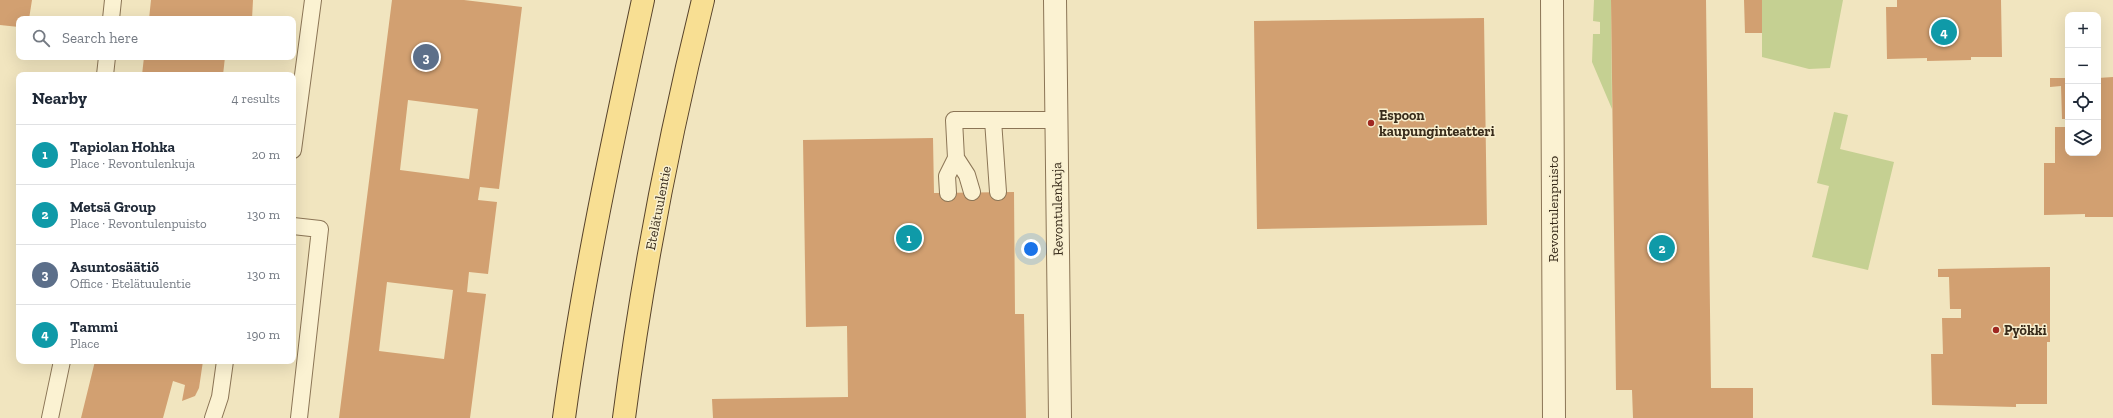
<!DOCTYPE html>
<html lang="en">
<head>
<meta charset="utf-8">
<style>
	:root { --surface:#fff; --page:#f2f2f3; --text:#1f2937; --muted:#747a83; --line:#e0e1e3; --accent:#d93025 }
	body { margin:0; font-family:"Zilla Slab",serif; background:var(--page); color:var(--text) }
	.controls { position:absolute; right:12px; top:12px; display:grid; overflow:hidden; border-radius:8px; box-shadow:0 4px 16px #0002 }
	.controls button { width:36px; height:36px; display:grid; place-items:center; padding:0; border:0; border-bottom:1px solid var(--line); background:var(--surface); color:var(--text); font:20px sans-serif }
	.you { position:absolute; left:1031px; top:249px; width:14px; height:14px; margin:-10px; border:3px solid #fff; border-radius:50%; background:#1a73e8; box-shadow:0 0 0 6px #1a73e833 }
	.badge { display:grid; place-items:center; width:26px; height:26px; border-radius:50%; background:var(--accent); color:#fff; font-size:13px; font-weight:700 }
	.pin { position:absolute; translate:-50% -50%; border:2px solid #fff; box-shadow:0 1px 4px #0006 }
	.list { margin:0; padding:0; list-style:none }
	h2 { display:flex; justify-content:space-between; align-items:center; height:52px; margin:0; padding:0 16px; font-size:17px }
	h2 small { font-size:13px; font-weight:400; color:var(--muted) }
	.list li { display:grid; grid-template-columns:26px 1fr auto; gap:12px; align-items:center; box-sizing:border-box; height:60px; padding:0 16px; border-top:1px solid var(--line) }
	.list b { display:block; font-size:15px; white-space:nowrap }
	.list p { margin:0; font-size:13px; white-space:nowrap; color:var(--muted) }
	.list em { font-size:13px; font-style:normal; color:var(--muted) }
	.icon { flex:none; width:22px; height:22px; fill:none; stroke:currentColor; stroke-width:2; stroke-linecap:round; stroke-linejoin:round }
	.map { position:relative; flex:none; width:2113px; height:418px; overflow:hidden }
	.search { position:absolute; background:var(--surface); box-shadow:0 4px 16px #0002; left:16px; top:16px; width:280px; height:44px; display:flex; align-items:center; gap:10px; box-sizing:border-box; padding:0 14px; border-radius:8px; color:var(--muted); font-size:15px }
	.panel { position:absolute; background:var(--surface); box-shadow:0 4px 16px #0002; left:16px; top:72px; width:280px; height:292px; border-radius:8px }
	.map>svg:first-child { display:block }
	.green { fill:#c5d092 }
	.building { fill:#d2a071; fill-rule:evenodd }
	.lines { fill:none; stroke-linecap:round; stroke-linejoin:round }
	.lane-casing { stroke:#8b7556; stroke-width:18 }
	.street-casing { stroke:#8b7556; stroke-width:24 }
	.primary-casing { stroke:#58432b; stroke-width:24 }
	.lane { stroke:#fbf2d2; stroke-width:16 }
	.street { stroke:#fbf2d2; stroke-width:22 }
	.primary { stroke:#f8df93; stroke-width:22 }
	.poi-dot { fill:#9f2821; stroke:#f8efcf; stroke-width:1.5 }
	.labels { text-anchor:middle; stroke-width:3; stroke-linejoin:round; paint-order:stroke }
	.poi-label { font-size:14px; font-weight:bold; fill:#392c1b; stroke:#f8efcf; text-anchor:start }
	.street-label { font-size:14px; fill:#392c1b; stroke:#f8efcf }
</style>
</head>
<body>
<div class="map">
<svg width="2113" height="418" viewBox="0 0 2113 418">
	<rect width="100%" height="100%" fill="#f1e5bf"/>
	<path class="green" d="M1594,0H1611L1612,109L1592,62L1593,34H1600V22L1593,21Z
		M1762,0H1843L1830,68L1809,69L1762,57Z
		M1834,112L1848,115L1840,149L1894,162L1868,270L1812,257L1829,186L1817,183Z"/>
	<path class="building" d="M0,0H32L29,19H19V27L0,25Z
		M151,0H253L252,19H149Z
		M392,0H464L522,7L499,189L480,187L478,200L497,202L488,274L469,272L467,292L486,294L470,418H339ZM408,100L478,109L469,179L400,170ZM387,282L453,290L444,359L379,351Z
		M1611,0H1706L1711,388H1753V418H1633L1632,390H1616Z
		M1744,0H1762V33H1745Z
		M1897,0H2001L2002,57H1971V60L1927,61V58L1887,59L1886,7H1897Z
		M1484,18L1487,225L1257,229L1254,21Z
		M144,57H225L223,75H142Z
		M2113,77V217H2085V214L2044,215V163H2055V127H2068V153H2098V78Z
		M2050,78H2068V119H2062L2061,86L2050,87Z
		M933,138L934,193L1014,192L1015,314H1024L1026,418H713L712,399L848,397L847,326L806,327L803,140Z
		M2050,267V342H2047V404H2016V407L1932,405L1931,354H1943L1942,318H1961V309H1950L1949,277H1938V269Z
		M95,361H203L199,388L195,396L182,401L185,385L173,381L163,418H81Z"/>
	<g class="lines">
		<g class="lane-casing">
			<path id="lane" d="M111,19L113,0
				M105,75L107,57
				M993,120L998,192
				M293,150L313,0
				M956,158L967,175L972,192
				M948,193L947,176L956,158L954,120H1056
				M293,226L320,229L299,418
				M50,418L62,361
				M213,418L220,397L225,361"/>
		</g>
		<g class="street-casing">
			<path id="street" d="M1055,0L1060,418
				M1552,0L1554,418"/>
		</g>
		<g class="primary-casing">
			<path id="primary" d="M564,418C583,277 613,139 643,0
				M624,418C642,277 669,138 703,0"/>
		</g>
		<use href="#lane" class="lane"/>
		<use href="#street" class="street"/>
		<use href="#primary" class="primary"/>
	</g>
	<g class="poi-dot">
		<circle cx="1371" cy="123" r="4"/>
		<circle cx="1996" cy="330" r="4"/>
	</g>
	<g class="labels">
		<g class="poi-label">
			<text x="1379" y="120">Espoon<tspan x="1379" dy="16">kaupunginteatteri</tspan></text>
			<text x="2004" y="335">Pyökki</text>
		</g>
		<g class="street-label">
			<text transform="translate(658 208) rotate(-79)" y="5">Etelätuulentie</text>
			<text transform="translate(1057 209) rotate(-91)" y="5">Revontulenkuja</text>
			<text transform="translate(1553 209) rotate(-90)" y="5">Revontulenpuisto</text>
		</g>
	</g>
</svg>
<div class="controls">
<button>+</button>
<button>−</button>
<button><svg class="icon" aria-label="locate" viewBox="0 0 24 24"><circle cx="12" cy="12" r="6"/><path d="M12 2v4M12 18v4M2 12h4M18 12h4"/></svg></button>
<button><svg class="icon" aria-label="layers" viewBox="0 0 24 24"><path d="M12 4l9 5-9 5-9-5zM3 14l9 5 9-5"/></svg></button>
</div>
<div class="you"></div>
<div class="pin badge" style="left:909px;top:238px;background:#0f9aa8">1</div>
<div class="pin badge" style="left:1662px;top:248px;background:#0f9aa8">2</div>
<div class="pin badge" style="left:426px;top:57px;background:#5c6f8a">3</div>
<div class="pin badge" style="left:1944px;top:32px;background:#0f9aa8">4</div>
<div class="search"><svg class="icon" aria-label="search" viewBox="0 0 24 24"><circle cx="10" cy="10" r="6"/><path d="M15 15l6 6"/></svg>Search here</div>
<section class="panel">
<h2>Nearby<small>4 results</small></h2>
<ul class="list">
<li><span class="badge" style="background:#0f9aa8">1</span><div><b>Tapiolan Hohka</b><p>Place · Revontulenkuja</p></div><em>20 m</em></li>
<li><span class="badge" style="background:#0f9aa8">2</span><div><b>Metsä Group</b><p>Place · Revontulenpuisto</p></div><em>130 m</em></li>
<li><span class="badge" style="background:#5c6f8a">3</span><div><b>Asuntosäätiö</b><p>Office · Etelätuulentie</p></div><em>130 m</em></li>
<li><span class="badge" style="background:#0f9aa8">4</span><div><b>Tammi</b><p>Place</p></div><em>190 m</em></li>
</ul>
</section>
</div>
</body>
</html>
